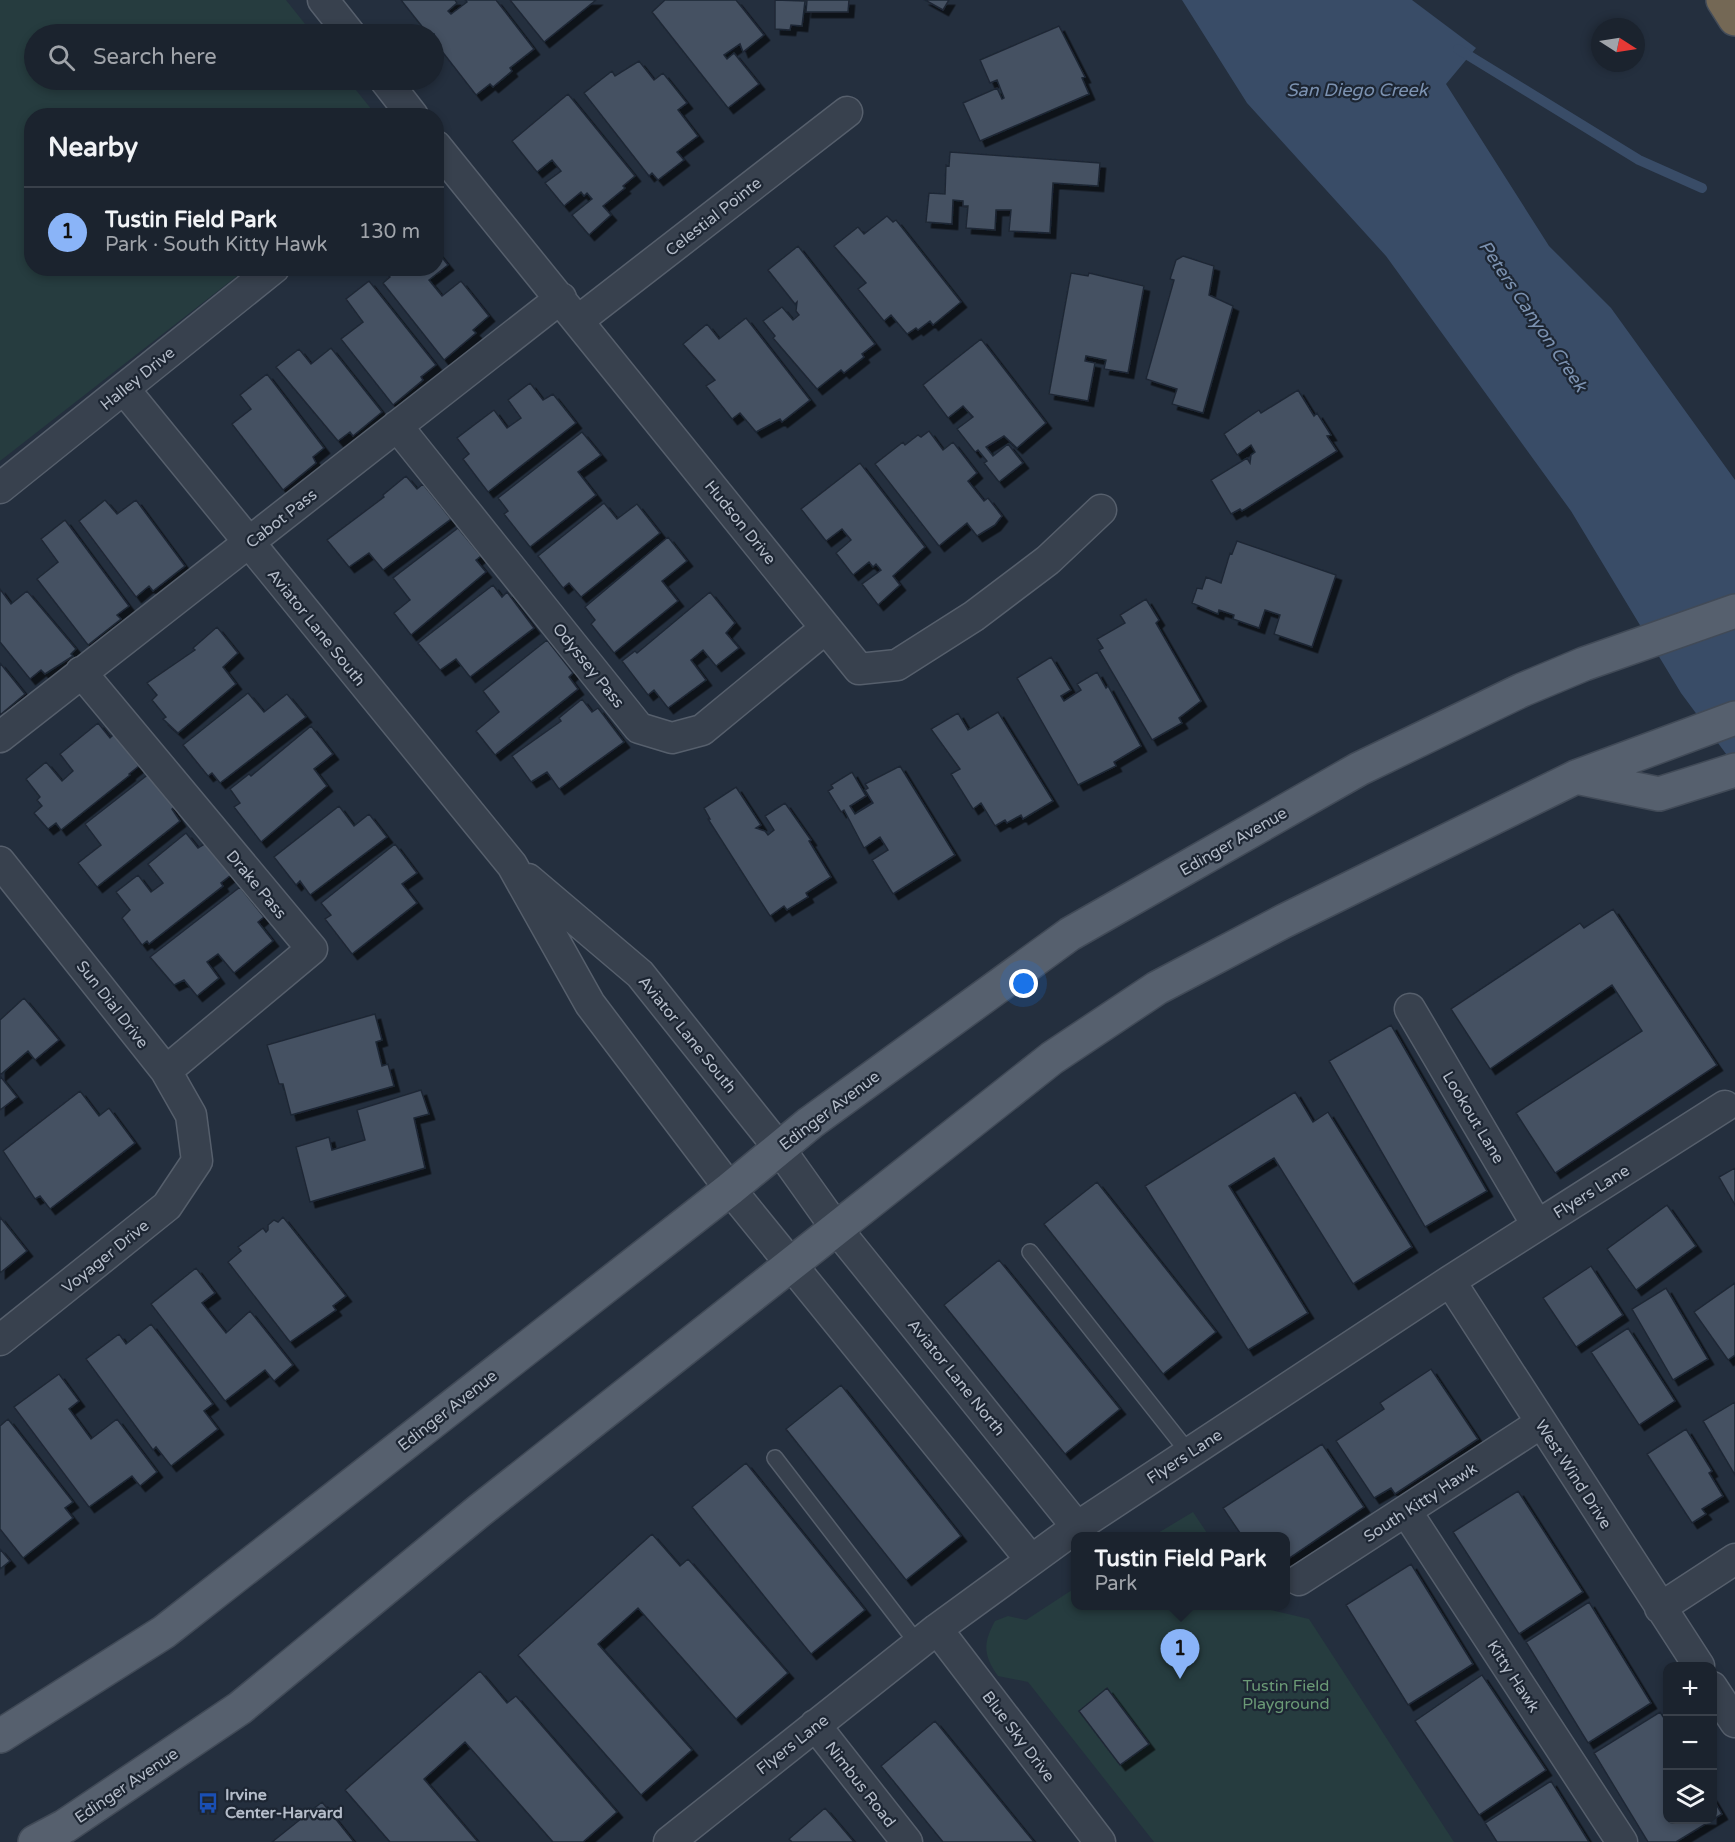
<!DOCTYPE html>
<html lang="en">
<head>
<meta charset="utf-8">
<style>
	:root { --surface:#1b232e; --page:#282f3a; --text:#f1f3f6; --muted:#a0a4aa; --line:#39404a; --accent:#8ab4f8 }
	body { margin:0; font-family:"Varela Round",sans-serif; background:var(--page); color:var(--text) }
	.controls { position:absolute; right:18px; bottom:18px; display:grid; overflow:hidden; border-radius:12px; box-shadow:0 3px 9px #0003 }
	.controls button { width:54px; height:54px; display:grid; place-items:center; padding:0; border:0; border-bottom:2px solid var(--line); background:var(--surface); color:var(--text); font:30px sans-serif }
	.compass { position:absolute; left:1591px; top:18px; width:54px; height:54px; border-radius:50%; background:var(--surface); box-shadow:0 3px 9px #0003; rotate:102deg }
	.you { position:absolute; left:1024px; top:984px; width:21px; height:21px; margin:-15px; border:4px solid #fff; border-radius:50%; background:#1a73e8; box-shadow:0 0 0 9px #1a73e833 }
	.badge { display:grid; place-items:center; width:39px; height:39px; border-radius:50%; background:var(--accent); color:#111; font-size:20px; font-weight:700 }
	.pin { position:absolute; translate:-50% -50px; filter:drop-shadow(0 2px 3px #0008) }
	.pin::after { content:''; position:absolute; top:32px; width:21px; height:18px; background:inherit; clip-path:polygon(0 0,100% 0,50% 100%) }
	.popup { position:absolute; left:1071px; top:1532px; width:219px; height:78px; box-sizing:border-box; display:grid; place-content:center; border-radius:12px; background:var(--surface); filter:drop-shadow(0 2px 4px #0005); font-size:20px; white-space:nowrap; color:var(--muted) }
	.popup b { font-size:22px; color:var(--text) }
	.popup::after { content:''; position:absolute; left:50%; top:100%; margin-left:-12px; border:12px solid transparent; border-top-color:var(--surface) }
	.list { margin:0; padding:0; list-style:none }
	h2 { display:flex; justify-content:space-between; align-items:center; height:78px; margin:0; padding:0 24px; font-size:26px }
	h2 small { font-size:20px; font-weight:400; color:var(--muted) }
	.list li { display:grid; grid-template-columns:39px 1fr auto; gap:18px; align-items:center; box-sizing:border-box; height:90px; padding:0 24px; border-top:2px solid var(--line) }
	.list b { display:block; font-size:22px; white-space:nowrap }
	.list p { margin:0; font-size:20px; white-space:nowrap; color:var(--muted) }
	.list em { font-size:20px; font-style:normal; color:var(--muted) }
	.icon { flex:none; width:33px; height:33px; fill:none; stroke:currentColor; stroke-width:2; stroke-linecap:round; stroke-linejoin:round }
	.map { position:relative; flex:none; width:1735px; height:1842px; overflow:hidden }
	.search { position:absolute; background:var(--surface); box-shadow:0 3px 9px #0003; left:24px; top:24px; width:420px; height:66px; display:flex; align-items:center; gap:15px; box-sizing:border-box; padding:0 21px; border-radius:33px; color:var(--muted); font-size:22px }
	.panel { position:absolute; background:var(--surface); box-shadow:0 3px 9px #0003; left:24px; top:108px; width:420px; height:168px; border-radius:24px }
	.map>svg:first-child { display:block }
	.green { fill:#263c3f }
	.water { fill:#394c67 }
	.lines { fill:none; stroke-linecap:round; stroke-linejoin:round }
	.stream { stroke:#394c67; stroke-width:10 }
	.building { fill:#455162; stroke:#1f2835; stroke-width:1.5; filter:url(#shadow) }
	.lane-casing { stroke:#565f6c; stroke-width:18 }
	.street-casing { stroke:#565f6c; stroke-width:33 }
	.primary-casing { stroke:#414a57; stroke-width:36 }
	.highway-casing { stroke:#434c59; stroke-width:36 }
	.lane { stroke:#38414e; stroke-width:15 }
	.street { stroke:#38414e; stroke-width:30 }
	.primary { stroke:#56606e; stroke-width:33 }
	.highway { stroke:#746855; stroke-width:33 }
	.labels { text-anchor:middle; stroke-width:4.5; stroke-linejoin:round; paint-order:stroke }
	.street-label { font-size:16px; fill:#b4bcc9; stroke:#1d2633 }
	.park-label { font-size:16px; fill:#6b9a76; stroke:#1d2633 }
	.poi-label { font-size:16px; font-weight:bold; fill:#b4bcc9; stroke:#1d2633; text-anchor:start }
	.water-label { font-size:18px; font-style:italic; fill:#7c92b1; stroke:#1d2633 }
</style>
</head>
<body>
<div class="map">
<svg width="1735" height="1842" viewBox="0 0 1735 1842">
	<defs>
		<filter id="shadow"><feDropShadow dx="5.5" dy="5.5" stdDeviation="0" flood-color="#0009"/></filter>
	</defs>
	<rect width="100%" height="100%" fill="#242f3e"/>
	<path class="green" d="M0,0H286L313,34H34V80H348L376,115L32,116V268L246,269L0,461Z
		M1193,1512L1209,1536H1153Z
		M1075,1588V1606H1254L1309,1619L1454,1842H1154L1028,1682L998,1676C983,1655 983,1643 995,1621L1008,1616L1026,1620Z"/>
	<path class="water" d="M1182,0H1412L1476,48L1446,84L1549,246L1611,308L1735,480V766L1681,693L1571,511L1386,256L1247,103Z"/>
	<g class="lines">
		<path class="stream" d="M1458,49L1639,160L1702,188"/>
	</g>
	<path class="building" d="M401,0H455L457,3L448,11L451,14L467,2L465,0H496L534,49L510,68L512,71L493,87L490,84L476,95L434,41V34H428Z
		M510,0H596L544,42Z
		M665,0H736L764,35L743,52L740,44L724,55L727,59L734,53L759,84L728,108L652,12Z
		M775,0L805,1L802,26L791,25L790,30L775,29Z
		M807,0H849L848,12H806Z
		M925,0H949L943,10Z
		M1059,26L1085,77L1082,78L1089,94L980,141L963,103L997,88L1002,99L1004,98L997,80L990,83L980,60Z
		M639,61L654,80L663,73L687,103L678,110L698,136L677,152L684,160L658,180L652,173L649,176L584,93L612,71L615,76Z
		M568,94L635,176L623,186L625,188L603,206L611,215L589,235L572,215L592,199L587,193L584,196L581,192L564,206L545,183L561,171L552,160L537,172L512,141Z
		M950,152L1100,163L1098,186L1053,183L1050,233L1009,231L1011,210H996L995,230L966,228L968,206H963V201L953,200L952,224L926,222L929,193L945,194L946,165L949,166Z
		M887,216L893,222L896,220L961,302L933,325L930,321L918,330L916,328L907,334L891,315L884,321L858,289L866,283L834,246L858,227L864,234Z
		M798,246L875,344L862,354L864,357L844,373L841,370L817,389L773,338L775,336L763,321L782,307L793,320L799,315L796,311L797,302L795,304L768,270Z
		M436,250L448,265L429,280L442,296L461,281L489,316L473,330L476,333L444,360L383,283L390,277L384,270L386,268H436Z
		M1183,256L1214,266L1209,295L1233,306L1203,413L1172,404L1177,389L1146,379L1174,280L1170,279L1176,260Z
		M1071,273L1088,276L1089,273L1144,286L1128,373L1104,369L1106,360L1086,356L1085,361L1095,363L1088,401L1049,394Z
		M369,281L436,365L421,377L423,380L393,405L341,339L363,322L346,299Z
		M746,318L810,400L782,422L780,419L756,432L740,413L732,419L706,386L715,380L683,344L707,324L719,339Z
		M981,339L1046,423L1017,448L1004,436L986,447L993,456L1008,444L1023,463L999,482L984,463L987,461L978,450L975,452L957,429L973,417L963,406L948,418L923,385Z
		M331,348L382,412L353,436L350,432L338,441L276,367L299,349L311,364Z
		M267,374L324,448L313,457L316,463L283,490L232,424L251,409L240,395Z
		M530,383L543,400L553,394L576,423L488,492L463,459L469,454L457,438L494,410L507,428L521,418L508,400Z
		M1298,390L1314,416L1317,413L1331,435L1327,436L1337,451L1242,511L1240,509L1231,514L1211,480L1247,458L1250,463L1251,455L1255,452L1251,445L1237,455L1224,434L1259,410L1261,413Z
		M929,431L943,450L953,442L977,473L968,481L984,501L988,498L1002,516L995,525L977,536L967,523L939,546L875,464L903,442L905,445L918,435L921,437Z
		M582,432L601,455L578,472L596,495L530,547L504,514L508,511L498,498Z
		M860,463L925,547L893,576L900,585L878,605L862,584L881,570L876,564L873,567L869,562L853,575L836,553L851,540L842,529L826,541L801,509Z
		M406,476L417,489L423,484L451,519L383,570L369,553L349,567L327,540L384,497L383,495Z
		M105,500L117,514L136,500L185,566L153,591L149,586L136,597L79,521Z
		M604,503L617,519L637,504L660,533L581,597L569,583L563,588L538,556Z
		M65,520L129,606L117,615L121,619L88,645L37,579L58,562L41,539Z
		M458,528L481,556L476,560L486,572L411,635L394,613L410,600L393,578Z
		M668,537L687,561L662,581L678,601L614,653L591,624L595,620L585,607Z
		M1237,541L1336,575L1312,647L1274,634L1280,615L1265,610L1259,628L1233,619L1234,615L1219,610L1218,614L1192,603L1197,588L1202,589L1206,577L1221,583L1230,553L1232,554Z
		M493,585L502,597L507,592L534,628L470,677L456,659L440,670L418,643Z
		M0,589L11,604L27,591L76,649L71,654L73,656L45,674L41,670L30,679L0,642Z
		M710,592L735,623L726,633L739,648L716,666L703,650L691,660L706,680L668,708L654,690L648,695L622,661L635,651L637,653Z
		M1146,599L1159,620L1156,623L1201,701L1179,718L1182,723L1152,740L1099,650L1103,648L1097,639L1125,623L1120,615Z
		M217,627L238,653L223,667L236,684L178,733L163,719L166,717L152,700L157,695L147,683L195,650L193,648Z
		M547,640L573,673L569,677L578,689L495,755L476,731L499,712L483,691Z
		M1051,657L1071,690L1061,696L1064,701L1081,690L1077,684L1097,672L1106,688L1108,686L1141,746L1114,762L1116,766L1078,785L1017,678Z
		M0,663L25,694L0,715Z
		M248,693L264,712L287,694L306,717L220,783L212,773L208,776L183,745Z
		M582,699L592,712L598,708L624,742L559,789L547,772L531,782L512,756L561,721L559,718Z
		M998,712L1053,801L1023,819L1021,815L1007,823L1005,820L995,826L981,803L973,809L951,774L960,769L931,729L958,713L968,730Z
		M98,723L110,738L114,734L139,766L129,774L130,775L61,830L56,823L48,829L34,813L42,806L37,800L40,797L26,779L46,762L62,781L73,771L60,754Z
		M311,726L333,754L314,769L327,786L261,842L234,807L240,803L230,789L249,774L251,776Z
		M900,766L955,855L893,894L872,860L888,850L880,837L864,848L844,810L841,812L828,791L833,788L831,785L852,772L866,796L850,806L855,814L873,803L865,790L868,788L865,784Z
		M150,773L175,806L172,809L180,821L97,887L78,863L101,845L85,824Z
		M736,787L761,825L756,828L765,831L768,835L774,830L765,816L785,803L811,840L809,841L831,877L806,893L808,897L787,910L784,906L770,916L708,819H710L704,808Z
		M339,806L354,826L369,814L387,837L310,895L300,881L296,885L274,857Z
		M186,833L198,848L206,843L231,875L221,883L223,886L149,944L147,941L142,945L122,918L130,910L116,892L138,875L151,892L163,883L148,864Z
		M395,844L417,873L402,884L417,903L352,954L325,919L331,915L321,903Z
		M240,887L264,917L258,922L273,941L234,973L218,954L207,962L219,978L197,996L184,980L174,985L150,957Z
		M1613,909L1717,1065L1555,1173L1516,1113L1642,1031L1612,985L1490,1069L1451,1009L1580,923L1584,928Z
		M24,998L59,1040L35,1060L28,1051L0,1075V1020Z
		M375,1014L382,1040L376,1042L382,1066L388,1064L394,1086L291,1115L283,1084H279L267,1045Z
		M1391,1025L1487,1191L1425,1227L1329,1061Z
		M0,1076L17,1097L0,1110Z
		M421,1090L429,1114L414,1118L425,1168L310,1202L296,1147L329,1137L332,1150L365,1140L357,1110Z
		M80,1091L99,1116L109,1108L135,1143L50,1209L40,1196L35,1199L3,1151Z
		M1295,1092L1313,1122L1328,1112L1412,1247L1353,1284L1274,1158L1229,1186L1308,1313L1248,1350L1145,1186Z
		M1735,1168V1205L1719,1177Z
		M1097,1182L1216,1332L1163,1374L1044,1224Z
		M1667,1205L1696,1246L1636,1290L1607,1249Z
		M0,1217L27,1251L0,1273Z
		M283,1217L346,1296L333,1306L336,1310L290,1342L228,1262L241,1251L238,1247L263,1228L266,1232L268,1230V1225L274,1220L278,1222Z
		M999,1260L1120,1409L1065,1454L944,1305Z
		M1591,1266L1623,1315L1576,1347L1543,1298Z
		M196,1268L215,1293L202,1303L226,1333L250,1311L293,1365L274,1381L265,1370L225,1401L151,1304Z
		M1735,1283V1355L1728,1360L1694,1312Z
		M1666,1288L1708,1359L1673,1380L1632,1309Z
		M151,1324L213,1404L204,1411L218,1429L171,1466L156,1447L153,1450L86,1359L119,1334L126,1344Z
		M1628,1328L1675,1401L1639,1425L1591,1352Z
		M1431,1369L1478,1439L1395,1494L1391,1488L1374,1498L1336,1441L1384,1409L1380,1403Z
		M59,1374L79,1401L69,1409L91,1439L117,1419L157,1472L140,1486L132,1476L89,1507L14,1407Z
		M841,1385L961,1536L906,1580L786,1429Z
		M1735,1402V1475L1703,1421Z
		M8,1419L73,1502L65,1508L73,1518L23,1558L0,1529V1426Z
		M1686,1429L1712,1471L1709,1473L1723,1496L1702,1509L1706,1514L1692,1523L1647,1454Z
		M1322,1444L1364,1507L1285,1561V1536H1242L1223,1508Z
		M746,1463L865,1610L811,1654L692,1507Z
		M1518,1491L1583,1592L1519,1634L1453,1532Z
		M652,1534L680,1566L688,1559L788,1673L736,1719L638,1608L598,1644L692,1750L641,1795L518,1655Z
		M0,1549L10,1561L0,1569Z
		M1411,1564L1473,1664L1408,1705L1346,1605Z
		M1589,1602L1651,1703L1588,1743L1526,1642Z
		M480,1671L507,1703L516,1696L617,1812L583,1842H553L465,1742L424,1779L478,1842H390L345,1790Z
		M1482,1675L1546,1770L1479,1815L1415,1721Z
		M1107,1688L1149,1744L1120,1765L1079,1711Z
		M1660,1712L1668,1724V1820H1712V1797L1722,1814L1676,1842H1648L1594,1753Z
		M935,1721L1034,1842H943L881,1766Z
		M1551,1781L1589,1842H1497L1485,1823Z
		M322,1802L354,1842H272Z
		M825,1808L854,1842H792L789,1839Z"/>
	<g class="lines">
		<g class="lane-casing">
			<path id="lane" d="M1030,1252L1189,1453
				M775,1458L918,1644"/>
		</g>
		<g class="street-casing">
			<path id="street" d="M323,0L350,34
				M385,80L413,116
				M436,146L859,669L897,665L974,616L1048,560L1101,510
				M579,320L847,112
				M124,389L512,865L590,1004L730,1189L1031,1560
				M397,426L639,728L672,738L702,730L826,628
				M0,488L274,268
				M81,672L312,949L166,1071
				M0,737L561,298
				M0,862L166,1071L191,1115L197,1161L167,1206L0,1340
				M528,879L640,974L779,1148L836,1228L1077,1527
				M1410,1009L1537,1225
				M1450,1281L1699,1666
				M1406,1511L1622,1842
				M1299,1580L1541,1423
				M1660,1608L1735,1559
				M937,1629L1100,1842
				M1712,1687L1735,1722
				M815,1725L907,1842
				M669,1842L937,1629L1077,1527L1450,1281L1725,1106"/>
		</g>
		<g class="primary-casing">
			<path id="primary" d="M1576,777L1659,794L1735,770
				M0,1736L164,1632L730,1189L810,1123L1070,934L1359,769L1522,690L1584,664L1735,611
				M35,1842L65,1826L240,1708L479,1511L1052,1058L1157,988L1284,921L1576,777L1735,718"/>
		</g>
		<g class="highway-casing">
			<path id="highway" d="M1723,0L1735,19"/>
		</g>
		<use href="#lane" class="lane"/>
		<use href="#street" class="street"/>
		<use href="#primary" class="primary"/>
		<use href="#highway" class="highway"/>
	</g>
	<defs>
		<g id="bus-bare" transform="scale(1.62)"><path d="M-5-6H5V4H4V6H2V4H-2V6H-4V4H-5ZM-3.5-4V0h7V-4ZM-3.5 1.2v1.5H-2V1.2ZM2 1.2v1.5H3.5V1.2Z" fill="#1a4fb4" stroke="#1d2633" stroke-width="2.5" paint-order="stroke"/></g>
	</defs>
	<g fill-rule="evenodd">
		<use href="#bus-bare" x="208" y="1803"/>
	</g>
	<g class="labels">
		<g class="street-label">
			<text transform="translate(713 216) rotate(-38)" y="6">Celestial Pointe</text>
			<text transform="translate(137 378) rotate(-39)" y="6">Halley Drive</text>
			<text transform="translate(281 518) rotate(-38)" y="6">Cabot Pass</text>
			<text transform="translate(741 522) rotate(51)" y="6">Hudson Drive</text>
			<text transform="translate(317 627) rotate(51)" y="6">Aviator Lane South</text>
			<text transform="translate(589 665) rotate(51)" y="6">Odyssey Pass</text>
			<text transform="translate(1233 841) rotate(-30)" y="6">Edinger Avenue</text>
			<text transform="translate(257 884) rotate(50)" y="6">Drake Pass</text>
			<text transform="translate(113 1004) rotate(52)" y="6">Sun Dial Drive</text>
			<text transform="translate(688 1034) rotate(51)" y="6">Aviator Lane South</text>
			<text transform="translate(829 1110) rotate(-37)" y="6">Edinger Avenue</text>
			<text transform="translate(1474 1117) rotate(59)" y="6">Lookout Lane</text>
			<text transform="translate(1591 1191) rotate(-32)" y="6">Flyers Lane</text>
			<text transform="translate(105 1256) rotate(-39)" y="6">Voyager Drive</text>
			<text transform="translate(957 1377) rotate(51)" y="6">Aviator Lane North</text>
			<text transform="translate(447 1410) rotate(-38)" y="6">Edinger Avenue</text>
			<text transform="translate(1184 1456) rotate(-33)" y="6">Flyers Lane</text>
			<text transform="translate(1574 1474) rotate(57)" y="6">West Wind Drive</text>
			<text transform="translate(1420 1502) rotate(-33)" y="6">South Kitty Hawk</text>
			<text transform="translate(1514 1676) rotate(57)" y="6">Kitty Hawk</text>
			<text transform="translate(1019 1736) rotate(53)" y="6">Blue Sky Drive</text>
			<text transform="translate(792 1744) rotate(-38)" y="6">Flyers Lane</text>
			<text transform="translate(861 1784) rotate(52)" y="6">Nimbus Road</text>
			<text transform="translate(126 1785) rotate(-34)" y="6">Edinger Avenue</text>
		</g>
		<g class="park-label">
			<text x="1286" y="1691">Tustin Field<tspan x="1286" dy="18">Playground</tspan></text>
		</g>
		<g class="poi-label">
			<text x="225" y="1800">Irvine<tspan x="225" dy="18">Center-Harvard</tspan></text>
		</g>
		<g class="water-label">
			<text x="1357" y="96">San Diego Creek</text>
			<text transform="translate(1533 316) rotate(56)" y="6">Peters Canyon Creek</text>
		</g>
	</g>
</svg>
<div class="controls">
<button>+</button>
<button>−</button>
<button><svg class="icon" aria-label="layers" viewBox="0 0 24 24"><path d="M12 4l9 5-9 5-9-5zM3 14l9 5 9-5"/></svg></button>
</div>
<svg class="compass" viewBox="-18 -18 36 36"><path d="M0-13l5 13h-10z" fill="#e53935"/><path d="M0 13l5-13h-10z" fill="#a0a4aa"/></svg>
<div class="you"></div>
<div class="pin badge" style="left:1180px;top:1679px">1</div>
<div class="popup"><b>Tustin Field Park</b>Park</div>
<div class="search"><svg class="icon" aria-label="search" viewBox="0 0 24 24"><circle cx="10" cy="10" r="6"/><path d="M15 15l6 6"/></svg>Search here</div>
<section class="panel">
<h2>Nearby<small></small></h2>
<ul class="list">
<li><span class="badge">1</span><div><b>Tustin Field Park</b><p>Park · South Kitty Hawk</p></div><em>130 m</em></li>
</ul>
</section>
</div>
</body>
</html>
